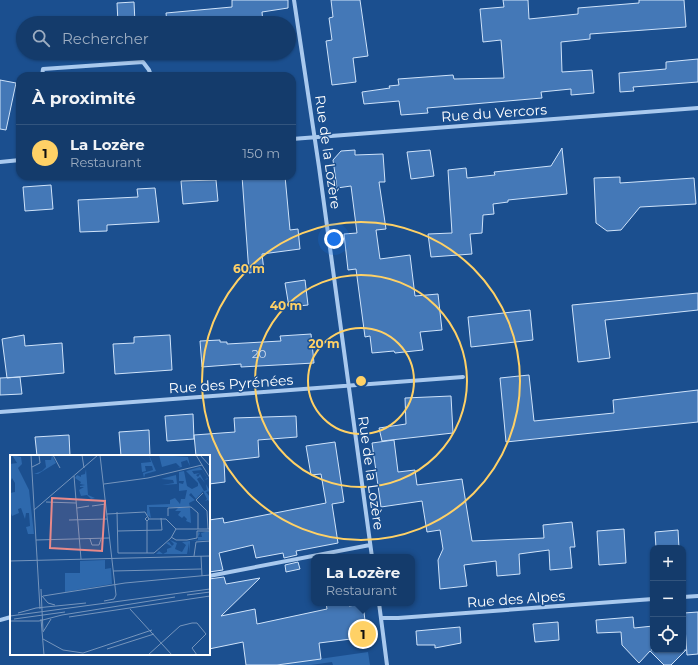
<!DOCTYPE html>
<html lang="fr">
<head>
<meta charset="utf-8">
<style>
	:root { --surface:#143b6b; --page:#1d4271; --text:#f1f3f6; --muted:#9dadc1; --line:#33557e; --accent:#ffd166 }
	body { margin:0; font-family:Montserrat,sans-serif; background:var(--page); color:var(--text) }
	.controls { position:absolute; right:12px; bottom:12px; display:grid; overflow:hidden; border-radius:8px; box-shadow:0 1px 3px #0004 }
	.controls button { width:36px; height:36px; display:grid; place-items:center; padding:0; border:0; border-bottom:1px solid var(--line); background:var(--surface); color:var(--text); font:20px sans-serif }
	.you { position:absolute; left:334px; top:239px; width:14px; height:14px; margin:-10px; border:3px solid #fff; border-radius:50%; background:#1a73e8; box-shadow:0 0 0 6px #1a73e833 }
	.badge { display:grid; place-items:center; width:26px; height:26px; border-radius:50%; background:var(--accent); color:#111; font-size:13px; font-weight:700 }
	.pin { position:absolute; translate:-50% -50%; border:2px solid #fff; box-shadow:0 1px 4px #0006 }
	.popup { position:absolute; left:311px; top:554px; width:104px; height:52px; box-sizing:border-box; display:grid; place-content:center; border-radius:8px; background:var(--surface); filter:drop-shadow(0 1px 3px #0005); font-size:13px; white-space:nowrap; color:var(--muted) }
	.popup b { font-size:15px; color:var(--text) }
	.popup::after { content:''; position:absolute; left:50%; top:100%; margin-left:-8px; border:8px solid transparent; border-top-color:var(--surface) }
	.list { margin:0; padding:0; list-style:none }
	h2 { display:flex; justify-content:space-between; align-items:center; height:52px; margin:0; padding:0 16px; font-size:17px }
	h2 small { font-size:13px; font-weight:400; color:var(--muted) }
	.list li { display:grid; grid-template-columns:26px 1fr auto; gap:12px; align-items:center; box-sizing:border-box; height:56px; padding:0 16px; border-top:1px solid var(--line) }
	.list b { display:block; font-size:15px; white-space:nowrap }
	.list p { margin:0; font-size:13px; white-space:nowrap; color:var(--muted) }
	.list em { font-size:13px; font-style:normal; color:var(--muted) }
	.icon { flex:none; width:22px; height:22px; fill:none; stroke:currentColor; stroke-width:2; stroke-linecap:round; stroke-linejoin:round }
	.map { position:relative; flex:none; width:698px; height:665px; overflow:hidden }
	.search { position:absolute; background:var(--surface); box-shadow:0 1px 3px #0004; left:16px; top:16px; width:280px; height:44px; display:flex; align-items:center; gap:10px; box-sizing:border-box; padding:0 14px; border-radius:22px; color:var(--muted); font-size:15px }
	.panel { position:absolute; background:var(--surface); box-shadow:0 1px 3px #0004; left:16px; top:72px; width:280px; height:108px; border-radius:12px }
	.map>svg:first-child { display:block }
	.green { fill:#2e69ad }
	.building { fill:#4478b7; stroke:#cfe3fa }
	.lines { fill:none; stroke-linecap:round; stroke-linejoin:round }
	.minor { stroke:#a9c9ee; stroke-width:4 }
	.ring { fill:none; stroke:#ffd166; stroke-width:2 }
	.labels { text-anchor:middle; stroke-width:3; stroke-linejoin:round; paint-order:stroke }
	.number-label { font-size:12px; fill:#d0dded }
	.street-label { font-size:14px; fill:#fff; stroke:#1b4f8f }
	.inset-road { fill:none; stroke:#7695bc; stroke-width:1 }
	.view { fill:#e88989; fill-opacity:0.15; stroke:#e88989; stroke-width:2 }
	.inset-edge { fill:none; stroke:#fff; stroke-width:2 }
	.centre { fill:#ffd166; stroke:#1b4f8f; stroke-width:2 }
	.ring-label { font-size:12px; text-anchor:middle; font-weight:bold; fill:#ffd166; stroke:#1b4f8f; stroke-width:3; stroke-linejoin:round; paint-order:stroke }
</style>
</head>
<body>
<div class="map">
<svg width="698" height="665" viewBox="0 0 698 665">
	<rect width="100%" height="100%" fill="#1b4f8f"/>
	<path class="green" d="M368,652L370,665H333L332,662L311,665H277Z"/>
	<path class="building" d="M232,0H288V8L262,12L263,23H167L166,13L232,7Z
		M331,0H360L368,56L353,58L356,82L332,85L326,41L332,40L329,18L333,17Z
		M503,0H528L529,19L578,14V8L639,3V0H684L686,27L590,34V39L561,42L562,72L592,70L594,93L571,95V89L541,92L542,98L427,108L428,113L401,115L399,101L364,104L362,92L390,88L389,86L399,85L398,79L453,75L454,79L504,78L501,40L483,42L480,9L504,7Z
		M134,2L135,23H118L117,3Z
		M698,59V82L633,87L634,91L620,92L619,73L666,69V62Z
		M0,80L16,83L6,130L0,129Z
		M562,148L567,194L508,200V202L493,204L494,214L483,215L482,233L470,234L472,254L431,257L428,234L452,233L448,170L466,168L467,178L495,175L494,172L551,166Z
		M355,150V155L383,154L385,182H379L386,229L376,230L380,259L410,255L415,296L438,294L442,330L420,332L423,350L395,353L394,351L372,353L370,336L365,337L356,269L348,270L344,234L357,233L351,186L337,188L333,160L341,151Z
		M430,150L434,176L411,179L407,152Z
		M242,176H285L290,230L298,229L300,249L262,254L264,271L249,273Z
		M620,177V183L694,178L696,204L640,207L621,230L607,231L596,223L594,178Z
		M216,180L218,201L183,204L181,181Z
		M51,185L53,209L25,211L23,187Z
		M155,188L159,222L107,225V231L80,232L78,200L138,197L137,189Z
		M305,280L308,305L289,307L285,283Z
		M698,293V310L605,320L610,358L578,362L572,305Z
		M530,310L533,340L471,347L468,317Z
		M311,334L314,363L241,367V364L202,367L200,341L220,340V342H227V344L281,341L280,336Z
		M24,335L25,346L62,343L64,373L7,378L2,339Z
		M170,335L172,370L115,374L113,344L134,343V337Z
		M529,375L534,421L614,413L613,400L698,390V422L506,442L500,378Z
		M20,377L22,394L0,395V378Z
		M451,396L453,433L382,441L379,428L406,424L405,398Z
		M193,414L194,439L167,441L165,416Z
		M296,416L297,437L258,440L259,457L224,461L225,482L209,484V456H196L194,435L235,432L234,418Z
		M149,430L150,456H121L119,432Z
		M69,435L70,456H37L35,437Z
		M394,440L398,472L415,470L417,485L462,479L472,541L544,538L543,525L572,522L575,547H570L572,568L550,570L549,550L519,554L520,574L497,576L496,561L464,565L467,586L440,589L438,560L443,549L440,530L427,532L422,501L381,507L372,443Z
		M335,442L344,502L332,504L338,543L296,551L297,555L284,558L283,553L256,558L253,545L219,553L223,570L209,572V520L223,518L224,523L326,503L321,474L311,475L306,446Z
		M624,529L626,563L599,565L597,531Z
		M678,530L679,548H656L655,532Z
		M298,562L300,569L286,572L285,565Z
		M224,577L226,584L260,578L221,616L255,609L257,624L327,609L326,603H349V606L363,604L367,637L319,643L321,659L277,665H246L243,642L209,649V579Z
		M698,612V654L687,655L684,613Z
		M633,617L634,628L653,626V648L651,650H686L671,665H664L650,651L639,663L622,645L621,632L597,633L596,620Z
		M558,622L559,640L535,642L533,624Z
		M460,627L461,643L435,648V645H417L416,631Z"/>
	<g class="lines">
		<path class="minor" d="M294,0L319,167L372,557
			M42,76L43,69L143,62L149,70L151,76
			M292,139L698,108
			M0,162L20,160
			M0,412L463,377
			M209,576L370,545
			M683,597L698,596
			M379,603L387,665
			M381,618H398L653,599
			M0,620L11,617"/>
	</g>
	<g class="ring">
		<circle cx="361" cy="381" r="53"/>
		<circle cx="361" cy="381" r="106"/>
		<circle cx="361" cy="381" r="159"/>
	</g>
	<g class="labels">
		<g class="number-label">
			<text x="259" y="358">20</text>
		</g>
		<g class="street-label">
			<text transform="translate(494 113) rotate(-4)" y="5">Rue du Vercors</text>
			<text transform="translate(328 152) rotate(82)" y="5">Rue de la Lozère</text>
			<text transform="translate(231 384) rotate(-4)" y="5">Rue des Pyrénées</text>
			<text transform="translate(371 473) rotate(82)" y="5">Rue de la Lozère</text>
			<text transform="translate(516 599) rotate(-4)" y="5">Rue des Alpes</text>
		</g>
	</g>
	<g transform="translate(10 455)">
		<rect width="200" height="200" fill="#1b4f8f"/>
		<path d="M2,0L11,2L12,9L8,13L19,35L24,79H18L16,72L20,71L19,58H16L15,64L11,53L8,54L9,58L2,61L0,56V38L5,37V28L2,23L0,28V9L7,8ZM42,0L46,8L28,19H24L32,16L36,12L35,5H41ZM139,0L146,16L135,19L134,23L133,18L143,15L142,11H135L136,16L132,17L131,8L141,7ZM149,0L178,2L180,11L177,5L171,7L172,12L167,13L170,12L166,8L152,12ZM190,12L191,13L198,24L195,25L197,23L192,15L182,16L184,19L190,18L186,20L188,22L190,19L195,28L190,22L187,24L194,36L197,35L196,29L200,36L196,37L200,42V48L198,45L195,46L197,44L193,36L186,44L181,38L179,40L185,45L179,48L180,52H139L141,63L137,60V50L160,49V45L165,43L170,49L171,44H175L177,35L169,36V28L173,29L174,26H169V17L174,16L177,31L182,34L188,31V28L176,16ZM76,14L78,40L85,43L81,44L77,40L71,41L69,35L74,32H70V31L75,30L70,29L71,27L65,23L67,20L71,22V16V20L75,19ZM166,20L167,29L152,30L164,28L163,25L151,24ZM168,53H180L181,68L176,66L177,64L174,61L169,66L172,63L168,60L171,56H165ZM199,76L200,85L180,86V99L179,88L177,99H146L149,96L153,99L157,97V94L162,92L156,88L159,87L162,91L164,89L160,85L167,88L165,94L172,97L176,90L172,87L188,85V77L190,78L188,82H192L191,78ZM95,105V114L101,113L102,129L55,137V118H70V106Z" fill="#2e69ad"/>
		<path class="inset-road" d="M21,0L30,154M43,0L50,13M72,0L74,13M90,0L106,140L104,144L94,146M186,0L200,23M190,0L200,11M22,12L30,8L29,0M64,21L71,104M94,29L138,23L192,10M193,38L186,45L197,56L198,74M36,47L66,48M82,51L96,49M67,53L79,51M24,55L88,0M107,57L108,98H144M97,59L135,57L139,64L137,66L135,64L137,62M158,61V53L181,52L188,58V74M139,64H156L166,74M59,65L97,64M137,66V98M166,74H200M108,76L152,75L151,63M161,82L166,85H177L187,83V76H199M80,84L82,90H89L91,84M26,85L99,83M144,98L161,83L166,74M184,101L186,87L200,86M191,101L192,121M0,106L200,101M103,116L191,114M31,134L33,176M177,140L200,137M32,141L38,148L45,150M33,141L115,128L200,120M120,154L162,200M8,158L26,153L76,148M0,161L200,134M59,162L200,141M4,164L55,157M31,164L34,200M0,166H29L52,160L165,142M33,177L41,164M33,184L53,195L73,198L142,175M97,194L144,179M138,200L170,171L182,168H187L196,179L182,193L187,200"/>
		<path class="view" d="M42,43L95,46L92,96L40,93Z"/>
		<rect width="200" height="200" class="inset-edge"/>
	</g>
	<circle cx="361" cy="381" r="6" class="centre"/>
	<g class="ring-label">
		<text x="249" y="273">60 m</text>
		<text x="286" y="310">40 m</text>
		<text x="324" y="348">20 m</text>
	</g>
</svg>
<div class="controls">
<button>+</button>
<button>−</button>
<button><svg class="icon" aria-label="locate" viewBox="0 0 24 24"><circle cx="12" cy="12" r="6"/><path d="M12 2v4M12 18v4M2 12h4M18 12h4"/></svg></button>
</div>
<div class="you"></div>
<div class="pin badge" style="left:363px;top:634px">1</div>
<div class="popup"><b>La Lozère</b>Restaurant</div>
<div class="search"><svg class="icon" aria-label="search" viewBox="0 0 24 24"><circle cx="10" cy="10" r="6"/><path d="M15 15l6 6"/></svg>Rechercher</div>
<section class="panel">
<h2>À proximité<small></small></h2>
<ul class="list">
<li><span class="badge">1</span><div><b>La Lozère</b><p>Restaurant</p></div><em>150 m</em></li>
</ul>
</section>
</div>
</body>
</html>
